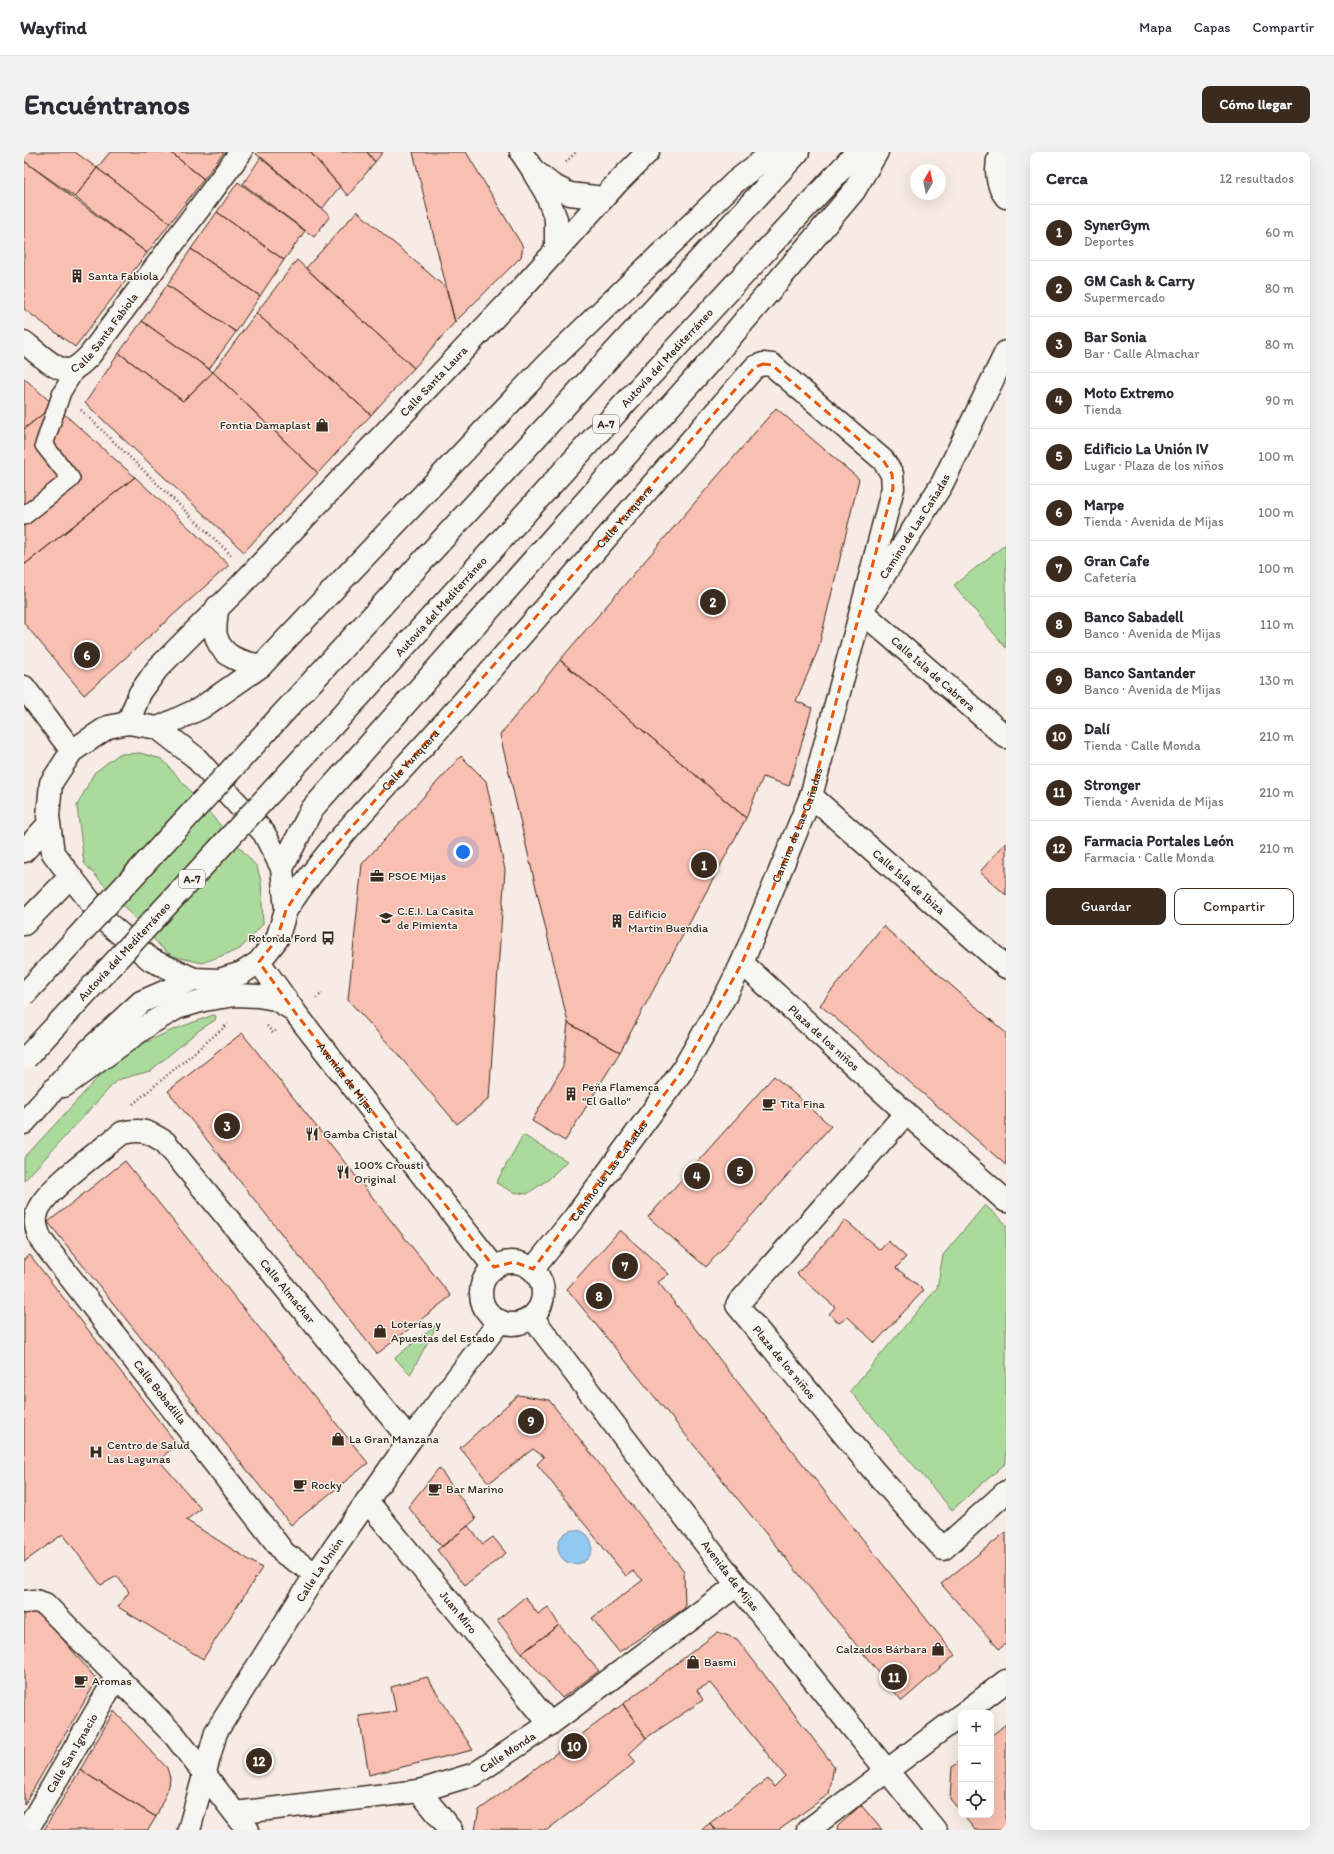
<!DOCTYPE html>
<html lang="es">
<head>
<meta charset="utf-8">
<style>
	:root { --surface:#fff; --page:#f2f2f3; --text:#2b2b33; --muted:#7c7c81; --line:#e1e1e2; --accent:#3b2a1e }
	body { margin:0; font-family:Itim,sans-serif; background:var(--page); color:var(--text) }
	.controls { position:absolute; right:12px; bottom:12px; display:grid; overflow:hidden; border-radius:8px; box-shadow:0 4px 16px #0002 }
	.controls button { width:36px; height:36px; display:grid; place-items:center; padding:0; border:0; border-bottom:1px solid var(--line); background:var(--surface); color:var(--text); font:20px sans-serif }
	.compass { position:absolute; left:886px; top:12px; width:36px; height:36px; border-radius:50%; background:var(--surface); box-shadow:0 4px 16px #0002; rotate:9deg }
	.you { position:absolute; left:439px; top:700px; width:14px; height:14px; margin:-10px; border:3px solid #fff; border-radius:50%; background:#1a73e8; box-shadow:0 0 0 6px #1a73e833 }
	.badge { display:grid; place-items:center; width:26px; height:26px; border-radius:50%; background:var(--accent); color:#fff; font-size:13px; font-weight:700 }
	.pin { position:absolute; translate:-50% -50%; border:2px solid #fff; box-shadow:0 1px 4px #0006 }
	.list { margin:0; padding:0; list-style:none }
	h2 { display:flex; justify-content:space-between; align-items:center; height:52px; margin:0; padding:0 16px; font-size:17px }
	h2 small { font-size:13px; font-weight:400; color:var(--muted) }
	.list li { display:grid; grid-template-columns:26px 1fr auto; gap:12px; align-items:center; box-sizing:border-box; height:56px; padding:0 16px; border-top:1px solid var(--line) }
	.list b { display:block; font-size:15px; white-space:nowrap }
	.list p { margin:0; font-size:13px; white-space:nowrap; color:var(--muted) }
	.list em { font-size:13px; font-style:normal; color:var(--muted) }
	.actions { display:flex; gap:8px; padding:12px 16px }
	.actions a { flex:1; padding:9px 0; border:1px solid var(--accent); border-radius:8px; text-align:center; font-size:14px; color:var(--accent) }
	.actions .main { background:var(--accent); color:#fff }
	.icon { flex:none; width:22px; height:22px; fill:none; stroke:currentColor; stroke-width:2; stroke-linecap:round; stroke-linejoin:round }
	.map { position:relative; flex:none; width:982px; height:1678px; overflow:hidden; border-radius:8px }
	header { display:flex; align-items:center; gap:24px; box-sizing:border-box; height:56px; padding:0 20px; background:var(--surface); border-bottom:1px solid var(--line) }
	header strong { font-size:19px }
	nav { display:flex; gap:22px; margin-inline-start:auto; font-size:14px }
	.intro { display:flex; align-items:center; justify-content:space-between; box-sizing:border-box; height:96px; padding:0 24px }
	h1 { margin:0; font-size:28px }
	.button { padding:10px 18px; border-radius:8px; background:var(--accent); color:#fff; font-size:14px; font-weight:700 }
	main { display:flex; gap:24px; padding:0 24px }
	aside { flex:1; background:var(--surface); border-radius:8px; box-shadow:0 4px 16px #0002 }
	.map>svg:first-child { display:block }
	.green { fill:#aadb9c; stroke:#72825d }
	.water { fill:#92c9f1; stroke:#6f899d }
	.building { fill:#f9bfb1; stroke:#3b2a1e }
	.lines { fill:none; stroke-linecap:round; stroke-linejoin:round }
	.service-casing { stroke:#3b2a1e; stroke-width:20 }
	.minor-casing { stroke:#3b2a1e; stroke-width:25 }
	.motorway-casing { stroke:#3b2a1e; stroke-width:25 }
	.path { stroke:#3b2a1e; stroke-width:2.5; stroke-dasharray:1 3; stroke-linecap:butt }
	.service { stroke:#f6f6f2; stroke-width:17 }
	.minor { stroke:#f6f6f2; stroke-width:22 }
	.motorway { stroke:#f6f6f2; stroke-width:22 }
	.motorway-bridge-casing { stroke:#3b2a1e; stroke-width:25; stroke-linecap:butt }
	.motorway-bridge { stroke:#f6f6f2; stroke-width:22 }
	.marked { fill:none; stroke:#e8590c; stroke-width:3; stroke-dasharray:8 5; stroke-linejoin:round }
	.labels { text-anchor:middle; stroke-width:3; stroke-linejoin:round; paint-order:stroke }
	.shield { fill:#f6f6f2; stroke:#73675e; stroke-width:1 }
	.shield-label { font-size:11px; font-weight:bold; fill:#3b2a1e }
	.poi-label { font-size:12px; fill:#3b2a1e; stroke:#f6f6f2; text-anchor:start }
	.street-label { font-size:12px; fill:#3b2a1e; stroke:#f6f6f2 }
</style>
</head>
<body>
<header>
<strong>Wayfind</strong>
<nav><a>Mapa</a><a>Capas</a><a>Compartir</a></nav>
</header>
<div class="intro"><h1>Encuéntranos</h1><a class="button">Cómo llegar</a></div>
<main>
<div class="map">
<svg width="982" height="1678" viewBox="0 0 982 1678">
	<rect width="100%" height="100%" fill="#f7ebe5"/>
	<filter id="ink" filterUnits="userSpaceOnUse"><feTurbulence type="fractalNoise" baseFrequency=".025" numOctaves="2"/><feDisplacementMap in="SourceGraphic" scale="8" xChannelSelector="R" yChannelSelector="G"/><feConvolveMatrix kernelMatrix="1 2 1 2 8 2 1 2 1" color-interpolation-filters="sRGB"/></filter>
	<g filter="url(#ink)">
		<path class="green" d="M982,392V496L930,433Z
			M116,601L138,607L233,715L237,729L239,772L216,797L178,811L149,804L138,796L60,711L53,654L70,621L95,602Z
			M189,863L192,864L191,868L174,879L126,919L93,928L0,1029V1006L80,919L106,898L146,879Z
			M499,983L543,1009L525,1027L503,1042L489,1040L472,1031Z
			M961,1053L982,1072V1311L928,1358L826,1239L913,1136L919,1103Z
			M414,1171L386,1223L371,1206Z"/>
		<path class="water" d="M534 1395a17 17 0 1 1 34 0a17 17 0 1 1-34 0Z"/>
		<path class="building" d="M0,0H51L73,16L51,45L0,9Z
			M86,0H146L180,27L146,71L73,16Z
			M146,0H200L180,27Z
			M234,0H286L316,34L298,57L232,2Z
			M286,0H343L351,10L324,44Z
			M343,0H359L351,10Z
			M389,0H442L499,95L497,105L431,170Z
			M237,5L306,64L290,85L219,32Z
			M0,9L123,101L51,195L0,157Z
			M73,16L146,71L123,101L51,45Z
			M214,30L281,79L260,108L193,60Z
			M333,59L422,136L431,170L390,216L282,116Z
			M193,60L260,108L236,144L167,97Z
			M167,97L236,144L212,180L143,133Z
			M273,108L390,216L347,263L232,161Z
			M143,133L212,180L185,217L118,169Z
			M232,161L347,263L294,321L189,220Z
			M118,169L189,220L159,249L95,201Z
			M95,201L159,249L189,220L294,321L220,400L61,251Z
			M0,226L30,253L0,277Z
			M30,253L111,325L0,413V277Z
			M752,256L835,327L794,498L772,549L788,556L765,634L739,625L722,666L536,508Z
			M111,325L205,413L60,543L0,471V413Z
			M536,508L722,666L596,900L544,871L476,583Z
			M437,604L462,629L481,718L465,947L433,972L371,899L324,848L338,712Z
			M982,690V743L956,720Z
			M859,774L982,881V1013L796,853Z
			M544,871L596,900L541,989L508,969L539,914Z
			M218,881L427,1144L353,1202L144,939Z
			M750,924L807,974L682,1115L624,1065Z
			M101,1009L344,1311L267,1373L24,1070Z
			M821,1068L856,1098L864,1089L882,1105L872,1116L900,1138L851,1191L824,1165L815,1171L805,1162L811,1155L773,1122Z
			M596,1078L645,1122L634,1130L931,1503L878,1549L543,1137Z
			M6,1103L153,1292L135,1308L177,1357L162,1368L238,1416L179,1507L94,1455L105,1440L93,1424L77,1433L39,1382L0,1410V1107Z
			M494,1243L525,1248L660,1419L661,1456L595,1500L568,1466L619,1428L609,1419L602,1424L513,1312L520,1305L509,1297L465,1331L436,1296Z
			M415,1316L452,1367L418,1395L384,1355Z
			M444,1374L459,1392L469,1385L482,1401L441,1433L413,1398Z
			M982,1380V1492L975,1497L917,1432Z
			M501,1445L514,1462L524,1455L535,1473L498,1501L473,1468Z
			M6,1460H13L20,1465L73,1528L0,1653V1462Z
			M535,1473L575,1519L538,1546L498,1501Z
			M694,1480L713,1487L810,1614L805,1642L755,1678H691L686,1671L744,1627L750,1635L761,1624L686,1531L673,1538L679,1548L622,1586L599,1552Z
			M403,1525L449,1598L345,1623L335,1564L372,1559L367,1535Z
			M599,1552L622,1586L605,1602L612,1610L523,1678H451L455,1658Z
			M90,1559L143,1616L146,1626L145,1634L132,1665L56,1618Z
			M982,1572V1678H951L939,1663H967V1584Z
			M937,1608V1660L926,1647L928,1615Z
			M56,1618L132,1665L124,1678H20Z
			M837,1653L858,1678H813L814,1674Z
			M686,1671L691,1678H677Z"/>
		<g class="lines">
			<g class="service-casing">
				<path id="service" d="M0,364L47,327L20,293L38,240L54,214"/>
			</g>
			<g class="minor-casing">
				<g id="minor">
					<path d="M497,0L509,18L528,33L546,42L579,46"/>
					<path d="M976,0C971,15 972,33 982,45"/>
					<path d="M510,21L522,41L532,67V97"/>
					<path id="s1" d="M0,190C9,197 31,218 43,218C52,218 60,209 66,203L217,0"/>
					<path d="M193,455C193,464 190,476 192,484C198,506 218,510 237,514"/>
					<path d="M0,535L48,599"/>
					<path id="s2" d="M104,571L116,541L133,517L214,436L500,134L593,31L624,0"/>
					<path d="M104,571L134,576L171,605L240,681L258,716L262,758L253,787L235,810L218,821L195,828L170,827L127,808L81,769L29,701L24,664L27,631L48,599L84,575Z"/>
					<path id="s3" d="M787,644L982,815"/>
					<path d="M0,699L24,673"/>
					<path id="s4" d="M262,758C309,686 373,625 430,560C531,446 630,330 731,215L739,212L748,213L859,308L868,322L869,336L837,459L982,585"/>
					<path id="s5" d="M235,810L273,863L470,1115"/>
					<path id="s6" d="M718,811L882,961L982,1049"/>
					<path d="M40,934L127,871L153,856L180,848L211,843L234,844L251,847L268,857"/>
					<path id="s7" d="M882,961L713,1153L850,1319L919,1397L982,1340"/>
					<circle cx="488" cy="1141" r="31"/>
					<path id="s8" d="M509,1117L551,1065L658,919L704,839L718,811L787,644L837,459L918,332L982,200"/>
					<path id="s9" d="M508,1165L713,1433L911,1678"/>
					<path id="s10" d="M343,1349L526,1572"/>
					<path id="s11" d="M292,1422L261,1402L17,1088C13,1078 10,1071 13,1061C18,1039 79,997 98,981C118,976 125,980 141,990L386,1288"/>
					<path d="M0,1450L11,1449L21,1452L151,1584L224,1678"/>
					<path d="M940,1561L982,1529"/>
					<path d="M395,1639L427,1678"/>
					<path id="s12" d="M211,1661L395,1639L451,1622L526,1572L713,1433"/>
					<path id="s13" d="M3,1678L93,1524"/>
					<path id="s14" d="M165,1678L192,1580L292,1422L386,1288L476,1169"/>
					<path d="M784,1678L937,1563"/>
				</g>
			</g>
			<g class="motorway-casing">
				<g id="motorway">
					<path d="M296,521L774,0"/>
					<path id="s15" d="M333,547L613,238L833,0"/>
					<path d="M134,576L177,556L237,514L521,214L711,30L749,0"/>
					<path d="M258,716L288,657L689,206L830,39L853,0"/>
					<path d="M0,772L46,725"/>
					<path d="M0,971L66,897L117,850L170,827"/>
				</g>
			</g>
			<path class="path" d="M542,10L552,0
				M57,258L208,404
				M292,846L299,841
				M243,874L249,881L252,878
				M109,952L204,872"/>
			<use href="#service" class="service"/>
			<use href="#minor" class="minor"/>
			<use href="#motorway" class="motorway"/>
			<g class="motorway-bridge-casing">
				<g id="motorway-bridge">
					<path d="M0,843L296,521"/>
					<path id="s16" d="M2,906L333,547"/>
				</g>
			</g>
			<use href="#motorway-bridge" class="motorway-bridge"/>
		</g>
	</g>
	<path class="marked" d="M739,212L748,213L859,308L868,322L869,336L787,644L718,811L658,919L509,1117L490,1110L470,1115L273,863L235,810L253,787L262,758L283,726L731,215Z"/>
	<defs>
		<g id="building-bare" transform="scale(1.08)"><path d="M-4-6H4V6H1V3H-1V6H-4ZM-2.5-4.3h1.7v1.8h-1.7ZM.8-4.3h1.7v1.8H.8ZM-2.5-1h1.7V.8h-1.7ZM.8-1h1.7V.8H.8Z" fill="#3b2a1e" stroke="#f6f6f2" stroke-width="2.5" paint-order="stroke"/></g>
		<g id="shop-bare" transform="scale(1.08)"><path d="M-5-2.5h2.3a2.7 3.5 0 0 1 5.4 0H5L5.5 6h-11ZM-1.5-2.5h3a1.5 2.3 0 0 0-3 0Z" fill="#3b2a1e" stroke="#f6f6f2" stroke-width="2.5" paint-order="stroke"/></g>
		<g id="office-bare" transform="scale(1.08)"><path d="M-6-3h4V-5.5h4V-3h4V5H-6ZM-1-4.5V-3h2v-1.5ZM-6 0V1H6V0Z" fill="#3b2a1e" stroke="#f6f6f2" stroke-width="2.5" paint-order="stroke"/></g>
		<g id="school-bare" transform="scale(1.08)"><path d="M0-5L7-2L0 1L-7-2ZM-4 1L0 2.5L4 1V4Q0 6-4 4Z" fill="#3b2a1e" stroke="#f6f6f2" stroke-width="2.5" paint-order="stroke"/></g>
		<g id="bus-bare" transform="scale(1.08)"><path d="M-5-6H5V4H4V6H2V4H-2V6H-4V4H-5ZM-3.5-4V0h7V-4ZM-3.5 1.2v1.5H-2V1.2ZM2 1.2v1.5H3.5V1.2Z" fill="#3b2a1e" stroke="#f6f6f2" stroke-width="2.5" paint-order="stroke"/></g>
		<g id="cafe-bare" transform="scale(1.08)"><path d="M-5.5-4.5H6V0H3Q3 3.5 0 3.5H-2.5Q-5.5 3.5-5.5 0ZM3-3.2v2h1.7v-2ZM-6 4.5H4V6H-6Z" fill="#3b2a1e" stroke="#f6f6f2" stroke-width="2.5" paint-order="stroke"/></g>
		<g id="restaurant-bare" transform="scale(1.08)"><path d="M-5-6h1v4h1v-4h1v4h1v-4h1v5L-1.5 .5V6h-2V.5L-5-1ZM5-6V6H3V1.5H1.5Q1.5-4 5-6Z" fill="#3b2a1e" stroke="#f6f6f2" stroke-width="2.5" paint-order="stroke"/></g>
		<g id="hospital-bare" transform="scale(1.08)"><path d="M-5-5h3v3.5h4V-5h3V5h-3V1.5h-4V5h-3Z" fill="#3b2a1e" stroke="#f6f6f2" stroke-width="2.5" paint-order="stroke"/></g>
	</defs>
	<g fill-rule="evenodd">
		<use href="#building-bare" x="53" y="124"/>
		<use href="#shop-bare" x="298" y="273"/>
		<use href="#office-bare" x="353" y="724"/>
		<use href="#school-bare" x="362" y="766"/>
		<use href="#building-bare" x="593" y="769"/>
		<use href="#bus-bare" x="304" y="786"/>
		<use href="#building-bare" x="547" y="942"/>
		<use href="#cafe-bare" x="745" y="952"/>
		<use href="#restaurant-bare" x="288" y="982"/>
		<use href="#restaurant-bare" x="319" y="1020"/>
		<use href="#shop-bare" x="356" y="1179"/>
		<use href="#shop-bare" x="314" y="1287"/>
		<use href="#hospital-bare" x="72" y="1300"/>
		<use href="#cafe-bare" x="276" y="1333"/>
		<use href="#cafe-bare" x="411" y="1337"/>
		<use href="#shop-bare" x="914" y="1497"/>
		<use href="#shop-bare" x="669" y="1510"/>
		<use href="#cafe-bare" x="57" y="1529"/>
	</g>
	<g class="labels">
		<g class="shield">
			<rect x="569" y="263" width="26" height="18" rx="3"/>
			<rect x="155" y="718" width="26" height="18" rx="3"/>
		</g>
		<g class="shield-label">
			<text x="582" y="276">A-7</text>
			<text x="168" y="731">A-7</text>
		</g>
		<g class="poi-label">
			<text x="64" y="128">Santa Fabiola</text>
			<text x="287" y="277" text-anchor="end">Fontia Damaplast</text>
			<text x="364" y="728">PSOE Mijas</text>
			<text x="373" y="763">C.E.I. La Casita<tspan x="373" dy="14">de Pimienta</tspan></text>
			<text x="604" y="766">Edificio<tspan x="604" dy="14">Martin Buendia</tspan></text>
			<text x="293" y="790" text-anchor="end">Rotonda Ford</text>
			<text x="558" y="939">Peña Flamenca<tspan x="558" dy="14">"El Gallo"</tspan></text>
			<text x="756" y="956">Tita Fina</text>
			<text x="299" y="986">Gamba Cristal</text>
			<text x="330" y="1017">100% Crousti<tspan x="330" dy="14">Original</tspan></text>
			<text x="367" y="1176">Loterías y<tspan x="367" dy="14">Apuestas del Estado</tspan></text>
			<text x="325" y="1291">La Gran Manzana</text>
			<text x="83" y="1297">Centro de Salud<tspan x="83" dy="14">Las Lagunas</tspan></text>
			<text x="287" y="1337">Rocky</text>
			<text x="422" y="1341">Bar Marino</text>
			<text x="903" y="1501" text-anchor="end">Calzados Bárbara</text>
			<text x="680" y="1514">Basmi</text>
			<text x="68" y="1533">Aromas</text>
		</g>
		<g class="street-label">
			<text dy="4" stroke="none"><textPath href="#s1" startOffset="106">Calle Santa Fabiola</textPath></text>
			<text dy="4" stroke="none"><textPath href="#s15" startOffset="461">Autovía del Mediterráneo</textPath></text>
			<text dy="4" stroke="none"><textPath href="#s2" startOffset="461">Calle Santa Laura</textPath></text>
			<text dy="4" stroke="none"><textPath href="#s4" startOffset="519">Calle Yunquera</textPath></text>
			<text dy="4" stroke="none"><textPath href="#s8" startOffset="844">Camino de Las Cañadas</textPath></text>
			<text dy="4" stroke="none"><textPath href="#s15" startOffset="125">Autovía del Mediterráneo</textPath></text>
			<text dy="4" stroke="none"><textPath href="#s4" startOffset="1135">Calle Isla de Cabrera</textPath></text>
			<text dy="4" stroke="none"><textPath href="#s4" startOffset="195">Calle Yunquera</textPath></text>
			<text dy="4" stroke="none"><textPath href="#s8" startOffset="520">Camino de Las Cañadas</textPath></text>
			<text dy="4" stroke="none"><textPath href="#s3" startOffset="130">Calle Isla de Ibiza</textPath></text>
			<text dy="4" stroke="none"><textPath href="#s16" startOffset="145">Autovía del Mediterráneo</textPath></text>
			<text dy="4" stroke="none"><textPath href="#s6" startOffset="111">Plaza de los niños</textPath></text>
			<text dy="4" stroke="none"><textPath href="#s5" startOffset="145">Avenida de Mijas</textPath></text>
			<text dy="4" stroke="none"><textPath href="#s8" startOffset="124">Camino de Las Cañadas</textPath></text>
			<text dy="4" stroke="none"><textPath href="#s11" startOffset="819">Calle Almachar</textPath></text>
			<text dy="4" stroke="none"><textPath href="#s7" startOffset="330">Plaza de los niños</textPath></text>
			<text transform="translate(136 1240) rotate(52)" y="4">Calle Bobadilla</text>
			<text dy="4" stroke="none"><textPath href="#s14" startOffset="294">Calle La Unión</textPath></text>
			<text dy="4" stroke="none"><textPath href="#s9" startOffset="326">Avenida de Mijas</textPath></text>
			<text dy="4" stroke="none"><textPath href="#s10" startOffset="144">Juan Miro</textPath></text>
			<text dy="4" stroke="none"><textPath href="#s12" startOffset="283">Calle Monda</textPath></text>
			<text dy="4" stroke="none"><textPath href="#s13" startOffset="89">Calle San Ignacio</textPath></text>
		</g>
	</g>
</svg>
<div class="controls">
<button>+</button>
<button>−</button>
<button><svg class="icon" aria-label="locate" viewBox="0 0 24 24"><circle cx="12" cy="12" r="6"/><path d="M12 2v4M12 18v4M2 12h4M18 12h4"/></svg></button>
</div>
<svg class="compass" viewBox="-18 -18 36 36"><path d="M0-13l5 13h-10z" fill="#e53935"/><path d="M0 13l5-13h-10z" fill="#7c7c81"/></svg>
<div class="you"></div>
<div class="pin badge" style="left:680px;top:713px">1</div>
<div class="pin badge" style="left:689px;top:450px">2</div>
<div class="pin badge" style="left:203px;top:974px">3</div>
<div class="pin badge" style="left:673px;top:1024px">4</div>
<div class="pin badge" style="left:716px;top:1019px">5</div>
<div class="pin badge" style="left:63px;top:503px">6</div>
<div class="pin badge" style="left:601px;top:1114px">7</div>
<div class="pin badge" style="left:575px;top:1144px">8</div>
<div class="pin badge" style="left:507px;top:1269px">9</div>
<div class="pin badge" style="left:550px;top:1594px">10</div>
<div class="pin badge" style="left:870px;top:1525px">11</div>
<div class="pin badge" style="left:235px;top:1609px">12</div>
</div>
<aside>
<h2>Cerca<small>12 resultados</small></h2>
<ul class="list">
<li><span class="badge">1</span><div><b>SynerGym</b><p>Deportes</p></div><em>60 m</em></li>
<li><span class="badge">2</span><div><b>GM Cash &amp; Carry</b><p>Supermercado</p></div><em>80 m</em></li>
<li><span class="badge">3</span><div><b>Bar Sonia</b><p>Bar · Calle Almachar</p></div><em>80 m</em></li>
<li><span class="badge">4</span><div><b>Moto Extremo</b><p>Tienda</p></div><em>90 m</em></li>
<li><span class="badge">5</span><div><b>Edificio La Unión IV</b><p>Lugar · Plaza de los niños</p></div><em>100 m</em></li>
<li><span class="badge">6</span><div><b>Marpe</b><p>Tienda · Avenida de Mijas</p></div><em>100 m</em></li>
<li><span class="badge">7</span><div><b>Gran Cafe</b><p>Cafetería</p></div><em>100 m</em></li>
<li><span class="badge">8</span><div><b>Banco Sabadell</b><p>Banco · Avenida de Mijas</p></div><em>110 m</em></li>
<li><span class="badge">9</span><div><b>Banco Santander</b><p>Banco · Avenida de Mijas</p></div><em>130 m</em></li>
<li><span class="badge">10</span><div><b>Dalí</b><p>Tienda · Calle Monda</p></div><em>210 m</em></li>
<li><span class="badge">11</span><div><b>Stronger</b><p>Tienda · Avenida de Mijas</p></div><em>210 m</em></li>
<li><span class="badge">12</span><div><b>Farmacia Portales León</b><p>Farmacia · Calle Monda</p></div><em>210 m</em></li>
</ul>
<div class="actions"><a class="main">Guardar</a><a>Compartir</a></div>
</aside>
</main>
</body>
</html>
